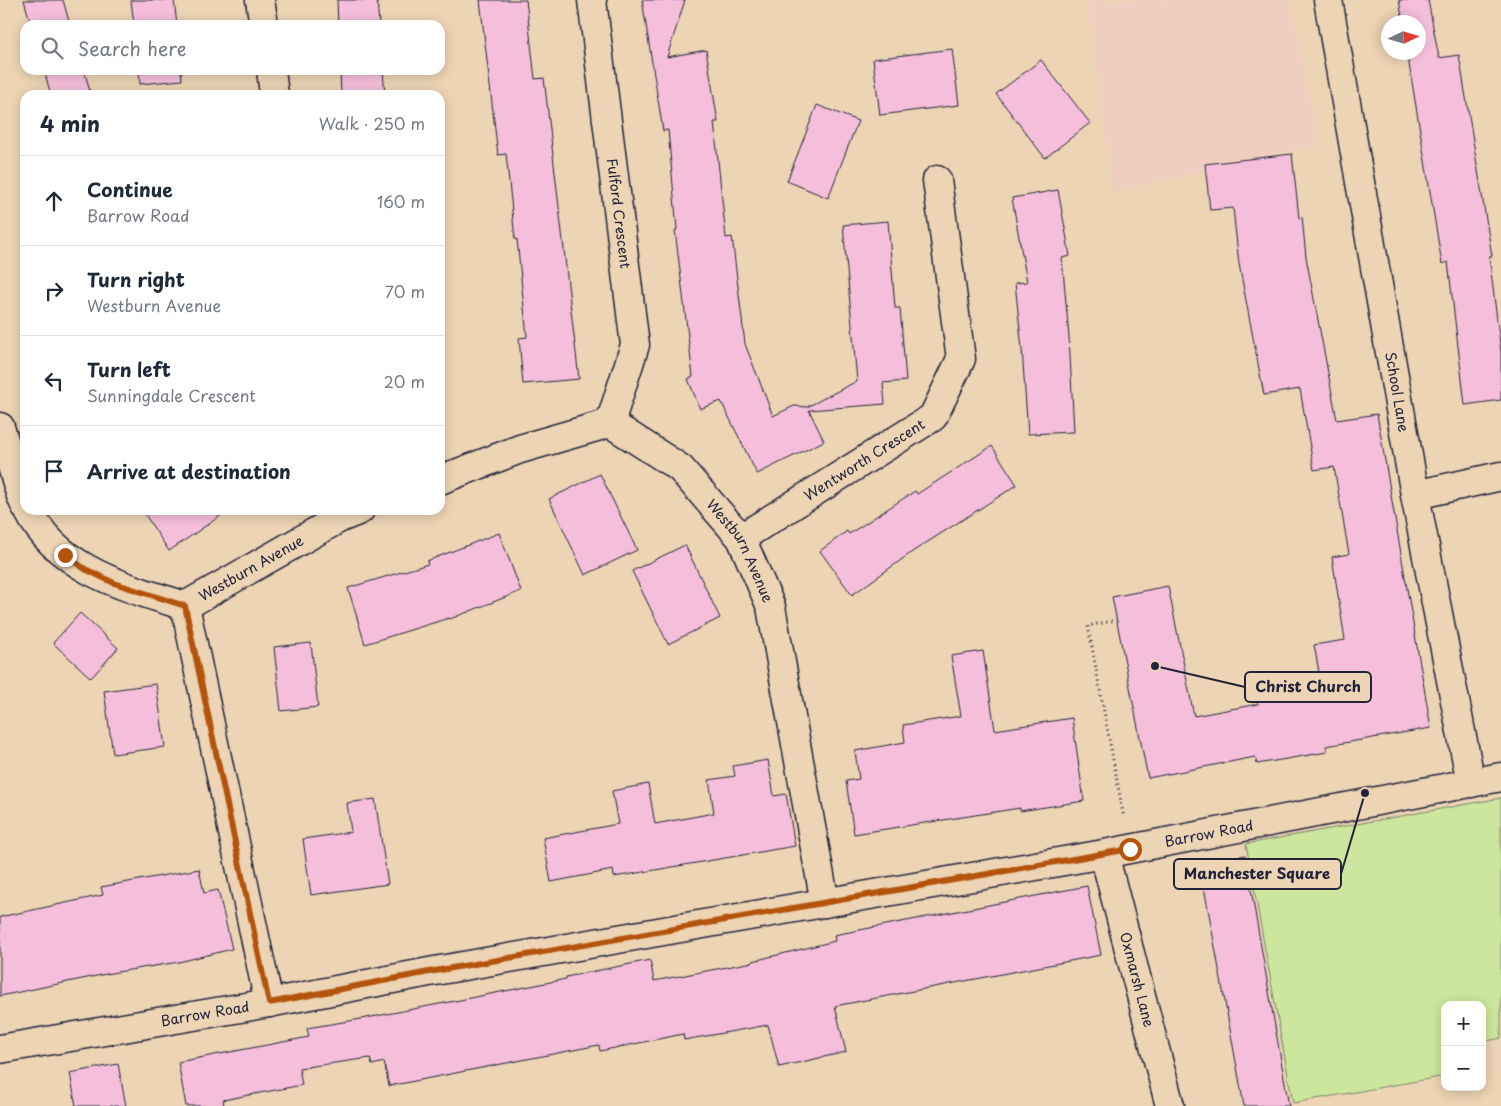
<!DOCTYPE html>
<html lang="en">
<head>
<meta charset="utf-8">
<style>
	:root { --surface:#fff; --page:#f2f2f3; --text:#1f2937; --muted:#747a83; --line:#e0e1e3 }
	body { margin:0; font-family:"Playpen Sans",sans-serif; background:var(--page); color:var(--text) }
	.controls { position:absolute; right:15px; bottom:15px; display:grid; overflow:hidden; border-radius:10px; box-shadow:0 2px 12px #0003 }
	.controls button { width:45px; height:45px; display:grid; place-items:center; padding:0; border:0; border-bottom:1px solid var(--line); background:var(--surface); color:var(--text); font:25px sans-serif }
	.compass { position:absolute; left:1381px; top:15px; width:45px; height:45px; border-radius:50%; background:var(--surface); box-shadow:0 2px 12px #0003; rotate:86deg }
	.stop { position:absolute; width:15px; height:15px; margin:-11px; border:4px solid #b45309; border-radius:50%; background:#fff }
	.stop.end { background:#b45309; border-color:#fff; box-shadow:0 1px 5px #0008 }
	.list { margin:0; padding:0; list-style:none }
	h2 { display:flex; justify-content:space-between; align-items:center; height:65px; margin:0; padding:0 20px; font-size:21px }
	h2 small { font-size:16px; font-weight:400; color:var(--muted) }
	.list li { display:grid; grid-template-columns:32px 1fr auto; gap:15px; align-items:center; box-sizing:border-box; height:90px; padding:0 20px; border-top:1px solid var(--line) }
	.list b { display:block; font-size:19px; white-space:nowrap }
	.list p { margin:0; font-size:16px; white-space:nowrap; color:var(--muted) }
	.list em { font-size:16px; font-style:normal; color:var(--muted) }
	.icon { flex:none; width:28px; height:28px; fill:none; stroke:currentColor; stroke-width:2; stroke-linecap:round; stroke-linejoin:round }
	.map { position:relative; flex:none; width:1501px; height:1106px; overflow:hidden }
	.search { position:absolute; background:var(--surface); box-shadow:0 2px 12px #0003; left:20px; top:20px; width:425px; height:55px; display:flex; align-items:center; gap:12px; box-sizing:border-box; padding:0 18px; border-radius:15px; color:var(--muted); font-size:19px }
	.panel { position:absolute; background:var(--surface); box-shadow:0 2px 12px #0003; left:20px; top:90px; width:425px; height:425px; border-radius:15px }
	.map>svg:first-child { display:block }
	.built { fill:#efcec0 }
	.green { fill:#cce79d; stroke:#77846c }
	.building { fill:#f5bfdb; stroke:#22223b }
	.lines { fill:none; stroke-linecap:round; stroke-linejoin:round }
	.street-casing { stroke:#22223b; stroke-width:31 }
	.path { stroke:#22223b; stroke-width:3; stroke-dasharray:1 4; stroke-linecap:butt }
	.street { stroke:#ecd4b4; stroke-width:28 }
	.route { stroke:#b45309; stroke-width:6 }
	.labels { text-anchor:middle; stroke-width:4.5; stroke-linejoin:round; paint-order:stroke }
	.street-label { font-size:14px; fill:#22223b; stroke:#ecd4b4 }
	.leader { fill:none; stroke:#22223b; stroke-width:2 }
	.callout-dot { fill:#22223b; stroke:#ecd4b4; stroke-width:2 }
	.callout { fill:#ecd4b4; stroke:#22223b; stroke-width:2 }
	.callout-label { font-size:15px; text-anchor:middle; font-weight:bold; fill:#22223b }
</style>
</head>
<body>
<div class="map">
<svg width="1501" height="1106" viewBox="0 0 1501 1106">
	<rect width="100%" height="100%" fill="#ecd4b4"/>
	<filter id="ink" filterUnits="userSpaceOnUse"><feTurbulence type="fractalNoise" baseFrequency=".02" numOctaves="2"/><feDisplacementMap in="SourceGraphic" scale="10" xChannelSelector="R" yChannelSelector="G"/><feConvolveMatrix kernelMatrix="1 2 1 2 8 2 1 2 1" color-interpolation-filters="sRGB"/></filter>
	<g filter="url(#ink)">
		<path class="built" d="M1087,0H1291L1318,145L1113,192Z"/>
		<path class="green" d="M1501,798V1038L1482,1042V1005H1445V1076L1293,1103L1246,844Z"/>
		<path class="building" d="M24,0H63L70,25H31Z
			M131,0H174L177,25H134Z
			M337,0H377L379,25H338Z
			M480,0H526L535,79L544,78L579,379L523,384L519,338L527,337L517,239H515L506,154L498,155Z
			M642,0H685L667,57L706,50L718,122H714L726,238L732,237L745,344L773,416L794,406L807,407L857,381L843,225L888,221L895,308H900L906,381L883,383L885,404L809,410L824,441L757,474L721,401L700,409L688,379L693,377L675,230H677L668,130L663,131Z
			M1399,0H1428L1439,58L1459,55L1492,256H1489L1501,352V400L1465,405L1448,262L1442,264L1407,52H1418V22H1403Z
			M952,49L959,105L880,115L873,59Z
			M1041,60L1090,123L1045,158L996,94Z
			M44,70H84L91,95H51Z
			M139,70H181L182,80L140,84Z
			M340,70H383L385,95H341Z
			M817,105L858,121L828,198L787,181Z
			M1292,154L1299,218L1302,217L1306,257L1337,420L1377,414L1431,728L1326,746L1327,752L1257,764L1255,757L1148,778L1112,597L1168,586L1194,716L1258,704L1257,698L1322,688L1314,645L1345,640L1332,557L1349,554L1334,467L1314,470L1300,389L1264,395L1239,264L1233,208L1210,210L1205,164Z
			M1058,190L1070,256L1062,258L1069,337L1074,432L1028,434L1022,349L1015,283L1027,282L1012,198Z
			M992,446L1017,485L915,550L852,595L820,551L847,531L849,534L915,491L917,494Z
			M600,474L637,550L585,575L549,499Z
			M142,510H229L169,551Z
			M499,533L521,591L450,619L449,618L365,644L348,588L428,564L427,561Z
			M685,545L720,618L668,644L632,571Z
			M80,613L118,648L91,678L53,643Z
			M311,643L318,707L281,711L274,647Z
			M983,651L995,730L1072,718L1084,801L1020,811V808L854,834L846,781L859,779L855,751L905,742L903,725L961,716L951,656Z
			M156,684L165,747L113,754L104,691Z
			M768,760L774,796L786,794L795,846L614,877L613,870L551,882L543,838L618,824L612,791L648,784L655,824L714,813L709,780L735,776L733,766Z
			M375,799L388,884L311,895L303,839L351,832L347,803Z
			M1245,855L1262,952L1289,1106H1244L1204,887L1200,863Z
			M199,869L204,893L218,890L232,949L179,962L111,973L0,996V917L103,895L101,887Z
			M1087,886L1101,955L835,1006L846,1052L779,1067L768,1025L684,1040L683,1034L600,1051L599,1045L389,1086L384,1062L372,1065L370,1058L299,1068L302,1085L223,1100L224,1106H186L178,1062L309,1037L307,1028L361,1019L455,1001L566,979V977L650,960L654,981L753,962V961L835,941L834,935Z
			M118,1064L126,1106H76L70,1073Z"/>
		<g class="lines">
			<g class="street-casing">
				<g id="street">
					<path d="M260,0L264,25"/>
					<path id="s1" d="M592,0L635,345L610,423"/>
					<path id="s2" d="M1328,0L1415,495L1471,783"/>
					<path d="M271,70L274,95"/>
					<path d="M0,427L21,496L25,505"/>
					<path id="s3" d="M440,480L520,449L610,423L680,468L741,538L771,607L825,903"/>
					<path d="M1415,495L1501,476"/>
					<path d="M28,510C58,570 126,587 185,606"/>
					<path id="s4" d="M741,538L933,417L961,359L937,180"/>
					<path d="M185,606L269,1003"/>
					<path id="s5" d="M185,606L340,518L360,510"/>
					<path id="s6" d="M1104,854L1170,1106"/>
					<path id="s7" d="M0,1049L269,1003L429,972L1104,854L1501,777"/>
				</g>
			</g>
			<path class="path" d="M1117,620L1088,626L1124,818"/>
			<use href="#street" class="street"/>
		</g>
	</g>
	<g class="lines" filter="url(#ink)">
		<path class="route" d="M65,555L85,569L114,583L185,606L269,1003L429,972L1130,849"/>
	</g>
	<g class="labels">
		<g class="street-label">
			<text dy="5" stroke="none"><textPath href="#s1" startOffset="215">Fulford Crescent</textPath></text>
			<text dy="5" stroke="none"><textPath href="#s2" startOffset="398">School Lane</textPath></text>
			<text dy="5" stroke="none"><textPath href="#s4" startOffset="146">Wentworth Crescent</textPath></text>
			<text dy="5" stroke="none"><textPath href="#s3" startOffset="366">Westburn Avenue</textPath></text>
			<text dy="5" stroke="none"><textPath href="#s5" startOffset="76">Westburn Avenue</textPath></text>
			<text dy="5" stroke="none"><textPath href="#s7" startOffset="1228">Barrow Road</textPath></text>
			<text dy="5" stroke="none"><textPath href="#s6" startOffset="130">Oxmarsh Lane</textPath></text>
			<text dy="5" stroke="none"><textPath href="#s7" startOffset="208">Barrow Road</textPath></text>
		</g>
	</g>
	<path class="leader" d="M1155 666L1245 687M1365 793L1341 874"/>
	<g class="callout-dot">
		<circle cx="1155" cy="666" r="5"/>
		<circle cx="1365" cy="793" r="5"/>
	</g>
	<g class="callout">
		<rect x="1245" y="672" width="126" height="30" rx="5"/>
		<rect x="1174" y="859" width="167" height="30" rx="5"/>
	</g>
	<g class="callout-label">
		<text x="1308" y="692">Christ Church</text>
		<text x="1257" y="879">Manchester Square</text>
	</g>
</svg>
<div class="controls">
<button>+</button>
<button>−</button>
</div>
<svg class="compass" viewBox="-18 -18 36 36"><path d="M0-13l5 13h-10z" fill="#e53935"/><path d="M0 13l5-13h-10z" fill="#747a83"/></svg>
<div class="stop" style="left:1130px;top:849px"></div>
<div class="stop end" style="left:65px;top:555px"></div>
<div class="search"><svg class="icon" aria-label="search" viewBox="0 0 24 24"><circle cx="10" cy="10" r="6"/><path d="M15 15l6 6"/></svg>Search here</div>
<section class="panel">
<h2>4 min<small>Walk · 250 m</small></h2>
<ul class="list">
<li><svg class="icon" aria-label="ahead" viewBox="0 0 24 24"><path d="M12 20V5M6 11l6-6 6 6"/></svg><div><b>Continue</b><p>Barrow Road</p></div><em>160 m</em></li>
<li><svg class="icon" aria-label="right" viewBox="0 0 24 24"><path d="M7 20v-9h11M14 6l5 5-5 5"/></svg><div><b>Turn right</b><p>Westburn Avenue</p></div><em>70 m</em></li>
<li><svg class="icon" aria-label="left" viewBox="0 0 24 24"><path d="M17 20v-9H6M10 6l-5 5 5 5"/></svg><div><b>Turn left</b><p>Sunningdale Crescent</p></div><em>20 m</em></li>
<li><svg class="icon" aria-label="arrive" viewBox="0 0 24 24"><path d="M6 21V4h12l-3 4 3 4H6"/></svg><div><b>Arrive at destination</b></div></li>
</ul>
</section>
</div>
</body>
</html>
